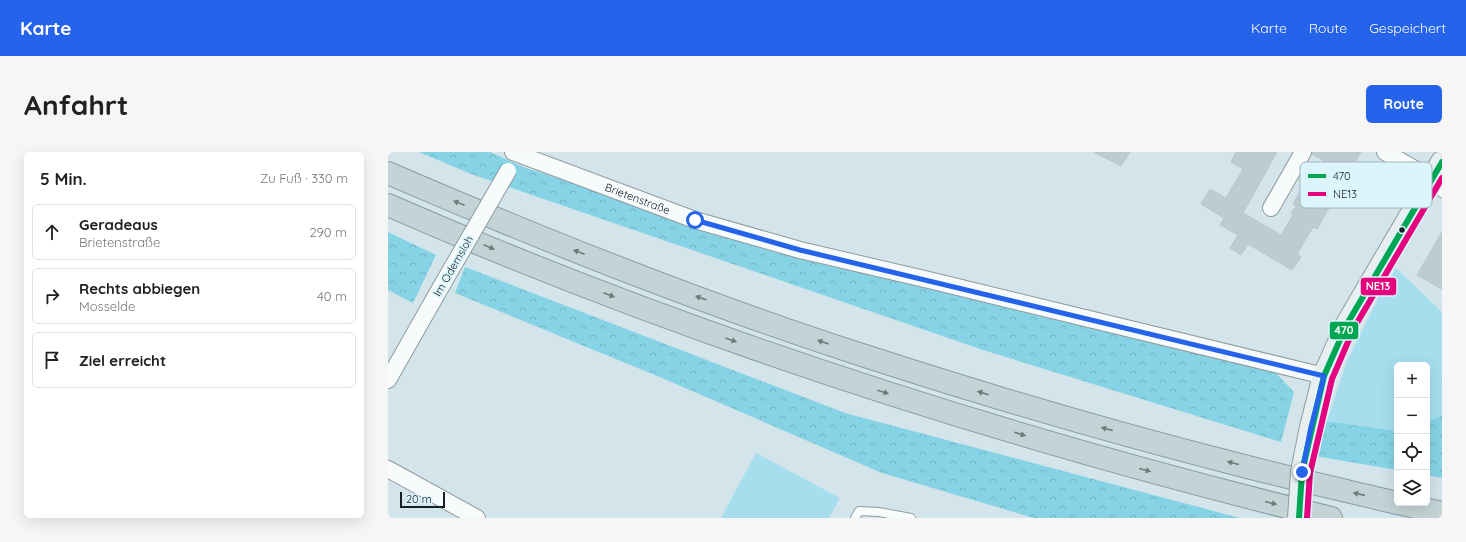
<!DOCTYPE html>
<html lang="de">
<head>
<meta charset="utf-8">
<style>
	:root { --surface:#fff; --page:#f6f6f6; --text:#202124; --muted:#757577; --line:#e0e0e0; --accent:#2563eb }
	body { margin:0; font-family:Quicksand,sans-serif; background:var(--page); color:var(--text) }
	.controls { position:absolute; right:12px; bottom:12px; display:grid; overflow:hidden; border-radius:6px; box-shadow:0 4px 16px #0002 }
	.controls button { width:36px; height:36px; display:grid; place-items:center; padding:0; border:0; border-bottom:1px solid var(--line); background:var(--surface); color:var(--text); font:20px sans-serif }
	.scale { position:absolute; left:12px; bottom:10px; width:45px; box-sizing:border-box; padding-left:4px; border:2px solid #142023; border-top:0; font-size:11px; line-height:14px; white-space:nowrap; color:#142023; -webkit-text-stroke:3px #dcf5fd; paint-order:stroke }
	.stop { position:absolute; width:12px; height:12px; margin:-9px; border:3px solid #2563eb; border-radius:50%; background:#fff }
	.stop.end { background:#2563eb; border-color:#fff; box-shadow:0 1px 4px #0008 }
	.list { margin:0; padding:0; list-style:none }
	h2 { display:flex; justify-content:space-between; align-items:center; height:52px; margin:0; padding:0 16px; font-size:17px }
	h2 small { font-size:13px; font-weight:400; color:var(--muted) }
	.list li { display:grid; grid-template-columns:26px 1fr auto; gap:12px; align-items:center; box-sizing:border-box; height:56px; margin:0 8px 8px; padding:0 8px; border:1px solid var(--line); border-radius:6px }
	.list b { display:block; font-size:15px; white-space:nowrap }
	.list p { margin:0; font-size:13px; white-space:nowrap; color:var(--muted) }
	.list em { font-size:13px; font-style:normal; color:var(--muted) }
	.icon { flex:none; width:22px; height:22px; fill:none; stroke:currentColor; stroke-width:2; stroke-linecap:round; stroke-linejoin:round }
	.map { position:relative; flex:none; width:1054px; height:366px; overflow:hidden; border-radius:6px }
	header { display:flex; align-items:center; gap:24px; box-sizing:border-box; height:56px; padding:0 20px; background:var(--accent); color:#fff }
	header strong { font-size:19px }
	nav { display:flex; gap:22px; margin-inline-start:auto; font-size:14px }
	.intro { display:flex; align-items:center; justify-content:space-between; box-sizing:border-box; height:96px; padding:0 24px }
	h1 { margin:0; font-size:28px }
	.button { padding:10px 18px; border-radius:6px; background:var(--accent); color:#fff; font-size:14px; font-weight:700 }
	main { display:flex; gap:24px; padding:0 24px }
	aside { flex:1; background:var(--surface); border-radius:6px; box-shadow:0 4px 16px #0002 }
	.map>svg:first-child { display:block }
	.grass { fill:#a6deee }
	.forest { fill:url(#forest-crowns) }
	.building { fill:#becbd0; stroke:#b9c6ca }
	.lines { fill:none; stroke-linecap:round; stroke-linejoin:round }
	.lane-casing { stroke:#8e9b9f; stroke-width:10 }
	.street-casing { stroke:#8e9b9f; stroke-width:18 }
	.secondary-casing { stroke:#8e9b9f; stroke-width:24 }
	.highway-casing { stroke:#879da3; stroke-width:24 }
	.lane { stroke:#f8fbfc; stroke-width:8 }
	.street { stroke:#f8fbfc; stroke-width:16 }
	.secondary { stroke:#e8eff1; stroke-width:22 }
	.highway { stroke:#c4d3d6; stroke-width:22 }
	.street-bridge-casing { stroke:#8e9b9f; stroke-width:18; stroke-linecap:butt }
	.secondary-bridge-casing { stroke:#8e9b9f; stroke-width:24; stroke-linecap:butt }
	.street-bridge { stroke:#f8fbfc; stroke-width:16 }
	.secondary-bridge { stroke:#e8eff1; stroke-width:22 }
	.bus-1-casing { stroke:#dcf5fd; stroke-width:9 }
	.bus-2-casing { stroke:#dcf5fd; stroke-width:9 }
	.bus-1 { stroke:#00a651; stroke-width:6 }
	.bus-2 { stroke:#e5007d; stroke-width:6 }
	.oneway { fill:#6c7a7c }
	.route { stroke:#2563eb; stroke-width:5 }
	.bus-dot { fill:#142023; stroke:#dcf5fd; stroke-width:1.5 }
	.labels { text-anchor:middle; stroke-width:4; stroke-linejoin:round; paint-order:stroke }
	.street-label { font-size:11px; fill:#142023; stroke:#dcf5fd }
	.key { fill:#dcf5fd; stroke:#a0b5bc; stroke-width:1 }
	.key-label { font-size:11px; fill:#142023 }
	.line-badge { stroke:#dcf5fd; stroke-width:1.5 }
	.badge-label { font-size:11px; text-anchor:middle; font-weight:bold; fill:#fff }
</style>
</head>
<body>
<header>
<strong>Karte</strong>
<nav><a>Karte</a><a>Route</a><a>Gespeichert</a></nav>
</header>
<div class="intro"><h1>Anfahrt</h1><a class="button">Route</a></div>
<main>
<aside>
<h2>5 Min.<small>Zu Fuß · 330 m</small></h2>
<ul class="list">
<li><svg class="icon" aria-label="ahead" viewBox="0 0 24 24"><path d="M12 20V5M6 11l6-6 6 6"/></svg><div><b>Geradeaus</b><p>Brietenstraße</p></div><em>290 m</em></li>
<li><svg class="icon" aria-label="right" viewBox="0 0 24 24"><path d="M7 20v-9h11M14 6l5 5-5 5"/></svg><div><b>Rechts abbiegen</b><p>Mosselde</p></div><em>40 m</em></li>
<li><svg class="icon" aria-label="arrive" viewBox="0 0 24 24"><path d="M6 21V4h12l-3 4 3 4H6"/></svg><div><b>Ziel erreicht</b></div></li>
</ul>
</aside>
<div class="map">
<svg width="1054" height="366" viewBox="0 0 1054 366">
	<defs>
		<pattern id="forest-crowns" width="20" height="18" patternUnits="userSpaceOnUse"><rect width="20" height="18" fill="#87d3e6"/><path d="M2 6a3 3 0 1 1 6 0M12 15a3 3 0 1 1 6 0" fill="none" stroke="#74b5c5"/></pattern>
	</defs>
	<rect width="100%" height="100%" fill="#d3e4ea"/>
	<path class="grass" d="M1008,116L1054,160V264L1039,269V213H1009V279L939,269L959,209L994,139Z
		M368,301L452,346L441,366H333Z"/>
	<path class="forest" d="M31,0H102L135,15L421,108L886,219L906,240L893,290L595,198L83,22Z
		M0,80L48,103L25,151L0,138Z
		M77,115L457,261L852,366H646L494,321L274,226L67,141Z
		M1054,264V326L1039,323V269Z
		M939,269L1009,279V318L927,304Z"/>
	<path class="building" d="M706,0H742L733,14Z
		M848,0H889L855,61L893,83L905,63L903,62L908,54L905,52L918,29L922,31L935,8L924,2V0H973L929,77L925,75L909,102L913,105L904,118L860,92L853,103L842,96L850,83L832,73L836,66L813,52L822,37L838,46L855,17L843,10Z
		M1054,80V137L1029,123Z"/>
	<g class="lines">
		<g class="lane-casing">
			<path id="lane" d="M1041,33L1054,41
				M467,366L471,359L491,360L523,366"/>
		</g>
		<g class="street-casing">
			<g id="street">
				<path id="s1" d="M125,0L307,68L412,98L545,129L936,224"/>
				<path d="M997,0L1044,27"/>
				<path d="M883,56L915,0"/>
				<path d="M0,228L54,133"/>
				<path d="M0,317L89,366"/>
			</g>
		</g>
		<g class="secondary-casing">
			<path id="secondary" d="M923,275L936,224L959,172L1054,10"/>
		</g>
		<g class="highway-casing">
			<path id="highway" d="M0,21C155,88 313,151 474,203C597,243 722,280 848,312C901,326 955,338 1009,351
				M0,53C304,186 621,287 943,366
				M1010,351L1054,361"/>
		</g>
		<use href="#lane" class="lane"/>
		<use href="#street" class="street"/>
		<use href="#secondary" class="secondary"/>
		<use href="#highway" class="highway"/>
		<g class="street-bridge-casing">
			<path id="street-bridge" d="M54,133L120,19"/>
		</g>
		<g class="secondary-bridge-casing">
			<path id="secondary-bridge" d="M911,366L914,320L923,275"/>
		</g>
		<use href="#street-bridge" class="street-bridge"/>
		<use href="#secondary-bridge" class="secondary-bridge"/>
		<g class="bus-1-casing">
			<path id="bus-1" d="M911,366L914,320L936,224L959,172L1054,10"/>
		</g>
		<g class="bus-2-casing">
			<path id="bus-2" d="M919,366L922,321L944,227L966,176L1054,26"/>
		</g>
		<use href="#bus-1" class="bus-1"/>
		<use href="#bus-2" class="bus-2"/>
	</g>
	<defs><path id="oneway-solid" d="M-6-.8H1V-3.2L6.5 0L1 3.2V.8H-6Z"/></defs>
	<g class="oneway">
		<use href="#oneway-solid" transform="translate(71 51) rotate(-158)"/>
		<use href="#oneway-solid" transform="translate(101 95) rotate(22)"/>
		<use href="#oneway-solid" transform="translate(191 100) rotate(-159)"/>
		<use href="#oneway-solid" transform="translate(221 143) rotate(21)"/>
		<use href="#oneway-solid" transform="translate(313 146) rotate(-160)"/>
		<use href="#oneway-solid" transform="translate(343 188) rotate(19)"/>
		<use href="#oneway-solid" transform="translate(435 190) rotate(-161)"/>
		<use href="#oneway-solid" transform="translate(495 240) rotate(18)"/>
		<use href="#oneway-solid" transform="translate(595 241) rotate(-163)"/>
		<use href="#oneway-solid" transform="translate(719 277) rotate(-165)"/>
		<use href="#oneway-solid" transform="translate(632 282) rotate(17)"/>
		<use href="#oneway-solid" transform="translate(845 311) rotate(-165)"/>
		<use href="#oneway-solid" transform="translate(757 318) rotate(15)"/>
		<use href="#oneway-solid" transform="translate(971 342) rotate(-167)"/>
		<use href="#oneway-solid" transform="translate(883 351) rotate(14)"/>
	</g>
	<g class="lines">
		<path class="route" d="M307,68L412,98L936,224L923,275L914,320"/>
	</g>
	<circle class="bus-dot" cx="1014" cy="78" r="3.5"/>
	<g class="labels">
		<g class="street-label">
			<text dy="4" stroke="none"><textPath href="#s1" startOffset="133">Brietenstraße</textPath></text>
			<text transform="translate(65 114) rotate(-60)" y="4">Im Odemsloh</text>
		</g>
	</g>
	<rect x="912" y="10" width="132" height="46" rx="6" class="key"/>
	<rect x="920" y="22" width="18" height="4" fill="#00a651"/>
	<rect x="920" y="40" width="18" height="4" fill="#e5007d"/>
	<g class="key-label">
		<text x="945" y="28">470</text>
		<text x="945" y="46">NE13</text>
	</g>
	<g class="line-badge">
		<rect x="972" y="125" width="37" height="19" rx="4" fill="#e5007d"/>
		<rect x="941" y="169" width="30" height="19" rx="4" fill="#00a651"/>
	</g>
	<g class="badge-label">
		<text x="990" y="138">NE13</text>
		<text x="956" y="182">470</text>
	</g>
</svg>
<div class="controls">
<button>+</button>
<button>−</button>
<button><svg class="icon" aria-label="locate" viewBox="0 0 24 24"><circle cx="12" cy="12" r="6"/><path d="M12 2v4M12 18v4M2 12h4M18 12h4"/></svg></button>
<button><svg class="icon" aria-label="layers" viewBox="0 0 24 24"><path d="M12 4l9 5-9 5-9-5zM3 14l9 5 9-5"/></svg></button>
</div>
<div class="scale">20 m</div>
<div class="stop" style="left:307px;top:68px"></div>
<div class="stop end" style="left:914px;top:320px"></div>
</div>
</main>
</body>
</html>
